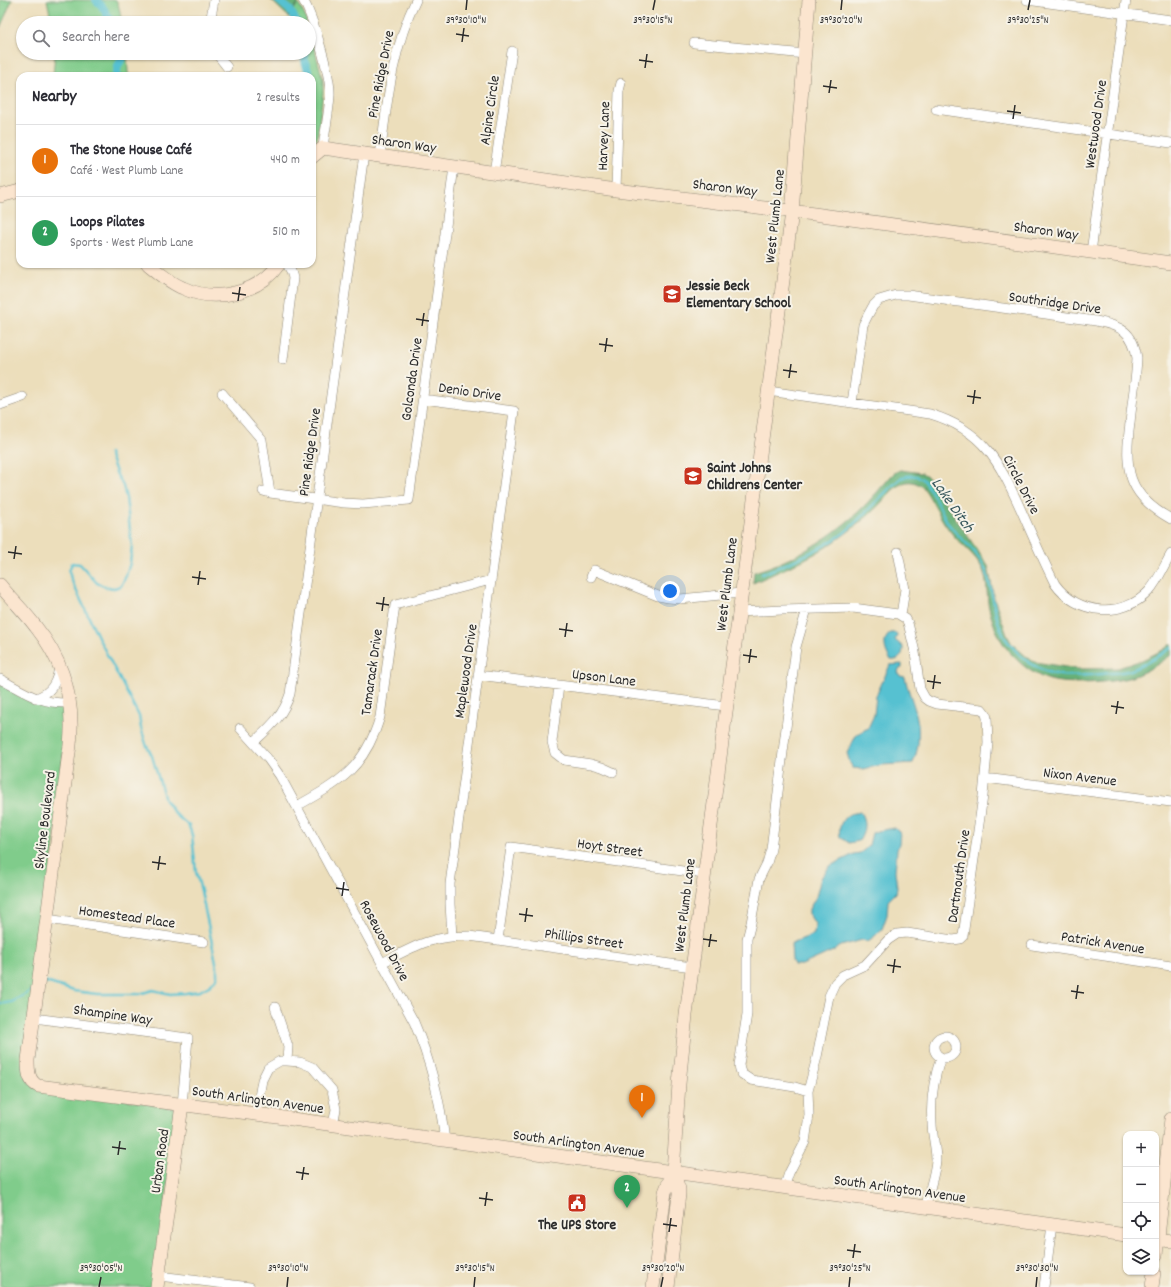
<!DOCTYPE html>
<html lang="en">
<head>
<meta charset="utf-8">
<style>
	:root { --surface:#fff; --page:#f2f2f3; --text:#2b2b33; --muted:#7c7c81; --line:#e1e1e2; --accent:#ea580c }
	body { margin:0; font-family:Dekko,sans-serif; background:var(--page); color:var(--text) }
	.controls { position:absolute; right:12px; bottom:12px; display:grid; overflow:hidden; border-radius:8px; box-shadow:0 1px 3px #0004 }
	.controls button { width:36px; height:36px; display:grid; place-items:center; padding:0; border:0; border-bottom:1px solid var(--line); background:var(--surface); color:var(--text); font:20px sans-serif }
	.you { position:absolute; left:670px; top:591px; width:14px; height:14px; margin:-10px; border:3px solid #fff; border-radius:50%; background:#1a73e8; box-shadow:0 0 0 6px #1a73e833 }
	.badge { display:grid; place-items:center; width:26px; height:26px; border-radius:50%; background:var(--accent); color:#fff; font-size:13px; font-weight:700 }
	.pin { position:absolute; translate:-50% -33px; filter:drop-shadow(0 1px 2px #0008) }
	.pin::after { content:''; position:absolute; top:21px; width:14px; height:12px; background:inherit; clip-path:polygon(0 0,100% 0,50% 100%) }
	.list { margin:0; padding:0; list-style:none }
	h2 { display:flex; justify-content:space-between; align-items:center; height:52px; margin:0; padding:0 16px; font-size:17px }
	h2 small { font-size:13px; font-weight:400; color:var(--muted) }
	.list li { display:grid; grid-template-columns:26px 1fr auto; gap:12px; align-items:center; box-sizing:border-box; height:72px; padding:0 16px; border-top:1px solid var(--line) }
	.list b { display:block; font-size:15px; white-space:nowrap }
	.list p { margin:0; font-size:13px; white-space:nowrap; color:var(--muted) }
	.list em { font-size:13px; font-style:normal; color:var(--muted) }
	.icon { flex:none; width:22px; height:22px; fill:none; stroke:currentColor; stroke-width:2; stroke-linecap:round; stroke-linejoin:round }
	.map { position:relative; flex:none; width:1171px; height:1287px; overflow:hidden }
	.search { position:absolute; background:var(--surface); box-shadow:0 1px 3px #0004; left:16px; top:16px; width:300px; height:44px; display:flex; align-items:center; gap:10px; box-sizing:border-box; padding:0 14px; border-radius:22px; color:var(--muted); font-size:15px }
	.panel { position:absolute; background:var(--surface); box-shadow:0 1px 3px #0004; left:16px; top:72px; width:300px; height:196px; border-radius:12px }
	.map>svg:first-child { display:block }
	.green { fill:#80cc8b; stroke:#567c5b }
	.forest { fill:#68b077; stroke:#4a6e51 }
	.water { fill:#56c1d1; stroke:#40767e }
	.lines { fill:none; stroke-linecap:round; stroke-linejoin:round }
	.stream { stroke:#56c1d1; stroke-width:2.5 }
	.canal { stroke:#56c1d1; stroke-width:8 }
	.street-casing { stroke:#8c8473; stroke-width:10 }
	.secondary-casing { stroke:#8c8473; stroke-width:14 }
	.street { stroke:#fff; stroke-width:9 }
	.secondary { stroke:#fbe5cf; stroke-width:13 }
	.ticks { fill:none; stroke:#2b2b2b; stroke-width:1.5 }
	.labels { text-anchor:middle; stroke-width:4; stroke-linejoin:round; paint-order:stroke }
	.street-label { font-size:15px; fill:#2b2b2b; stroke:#f7f3e8 }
	.poi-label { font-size:15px; font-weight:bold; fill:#2b2b2b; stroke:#f7f3e8; text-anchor:start }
	.water-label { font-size:16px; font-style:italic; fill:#38585d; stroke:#f7f3e8 }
	.ticks-label { font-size:10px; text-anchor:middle; fill:#2b2b2b; stroke:#f7f3e8; stroke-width:4; stroke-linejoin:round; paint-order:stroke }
</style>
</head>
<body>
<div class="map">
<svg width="1171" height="1287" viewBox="0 0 1171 1287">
	<rect width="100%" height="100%" fill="#f7f3e8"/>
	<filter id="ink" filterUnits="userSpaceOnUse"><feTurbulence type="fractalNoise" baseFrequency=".025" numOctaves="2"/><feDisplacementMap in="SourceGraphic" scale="8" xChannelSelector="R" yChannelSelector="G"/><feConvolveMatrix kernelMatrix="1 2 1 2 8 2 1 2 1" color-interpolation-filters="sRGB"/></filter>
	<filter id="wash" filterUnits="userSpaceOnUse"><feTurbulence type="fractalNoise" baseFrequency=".012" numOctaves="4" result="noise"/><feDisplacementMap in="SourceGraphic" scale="16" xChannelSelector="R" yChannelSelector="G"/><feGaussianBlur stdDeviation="0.9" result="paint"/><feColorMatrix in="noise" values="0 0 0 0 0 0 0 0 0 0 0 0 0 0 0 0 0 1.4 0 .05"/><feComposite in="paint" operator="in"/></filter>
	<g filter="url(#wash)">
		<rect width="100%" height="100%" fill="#ecdebb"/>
		<path class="green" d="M0,0H12L0,28Z
			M47,0H116L118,3L122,23H52Z
			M298,3L305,16L307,23H292C290,16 294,9 298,3Z
			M309,29L323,80V93L317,139L312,143V76H308L302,53H309Z
			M55,53H127L128,73L130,76H53Z
			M0,684L34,702L52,708H64L66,728L29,1083L178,1109L154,1287H0Z"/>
		<path class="forest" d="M271,0H295L298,3L294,9L291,19Z
			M900,470L922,473L927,476L988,566L994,598L1007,635L1012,644L1028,658L1035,662L1078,669L1118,668L1142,660L1163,650L1171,644V655C1159,664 1143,674 1128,678C1109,683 1068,685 1050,680C1031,675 1011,657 1001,640C995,629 990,615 988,603C987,592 987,581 983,570C976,554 960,545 950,531C939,517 933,501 923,487C917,483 911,480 904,483C892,487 884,501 875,509C863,521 848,532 834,542C809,559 780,571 753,583L754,572C792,561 827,540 857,513C870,501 882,486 894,473Z"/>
		<path class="water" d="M891,633H896L897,636L895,640L903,647C903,655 900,661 891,660C885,652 881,639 891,633Z
			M902,664V668L899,669L898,672L900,676L905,677C907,689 912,698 915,710C920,727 920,747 913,763L882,765L863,769L853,768L850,763L847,753L857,734L868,728L874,715L876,696L890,665Z
			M860,812C866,821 865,832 859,841L849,843L840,837C838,829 841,818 850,814C852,813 857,813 860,812Z
			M895,828L900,833L899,844L897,850L895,871L897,888L896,893L888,901L887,915L882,929L875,936L868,941L862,940L841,946L833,951L802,965H794L792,960L791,944C796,940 807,938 814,934L815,924L809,914V909L816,897L821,878L830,866L854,854L860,853L864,850L869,845L872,833L877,831Z"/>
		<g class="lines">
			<path class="stream" d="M762,574C787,564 822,549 844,533C864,516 881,495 901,478C908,475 914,474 921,478C928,482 942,512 947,522C959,539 977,549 985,569C994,591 993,617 1005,638C1010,645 1016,651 1021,656C1046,679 1070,677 1101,674C1111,673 1122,673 1131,670C1145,665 1158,656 1171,648
				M43,984L46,982L74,991L97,994H139L153,990L170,994L186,993L200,991L209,986L217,978V967L201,891L196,872L192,835L189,826L175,814L165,800L152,756L146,744L141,728L139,716L100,641L71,579L69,571L72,563L80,564L97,583L106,587L114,588L121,586L126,576L130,563L132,546L126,498L123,486L117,475L109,453
				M0,1004L12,1002L34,989"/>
			<path class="canal" d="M96,0L102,6L112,23
				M278,0L290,10L297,23
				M304,53L305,62L310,76
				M116,76L118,66L125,53"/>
		</g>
	</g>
	<g filter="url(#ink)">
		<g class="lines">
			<g class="street-casing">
				<path id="street" d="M303,0C313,16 331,77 330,95C329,113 325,130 323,148
					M1027,0L1171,20
					M210,23L214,0
					M694,43L805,54
					M216,53L227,67
					M936,109L1171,143
					M380,156C387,103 392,49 416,0
					M494,173L512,51
					M616,190L619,91L621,83
					M1091,252L1126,0
					M283,360L293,278L291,271L287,264
					M768,391L930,414C984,430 999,462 1021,510C1032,535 1043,560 1055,584C1077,615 1123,619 1149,591C1158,581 1164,566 1171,554
					M222,393L262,440L270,493
					M423,399L514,411L450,884V904L452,936
					M852,403L863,325L868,315L873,306L879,300L896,295H908L1096,321C1121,326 1133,331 1137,358C1136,380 1132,401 1130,423C1124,469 1127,495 1171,519
					M0,405L23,397
					M263,491L270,493L344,503L363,504L409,500L454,167
					M898,552L905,589L901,615
					M591,577L594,570L658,596L669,598L680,599L741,593
					M807,609L796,647L771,849L767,863L759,879L751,923L747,939V1014L739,1065L740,1070L742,1074L751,1080L795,1087L808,1091
					M738,612L782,610L853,608L898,614L906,619L908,623L915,652L920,689L925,698L929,701L937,704L982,709L986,714L987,718L988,743L983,796L963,936L960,939L953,940L907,933L897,934L888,940L865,965L843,975L835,983L829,996L817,1057L808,1091L809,1115L805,1142L789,1173L784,1188
					M478,675L726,706
					M0,679C26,693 40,704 70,703
					M559,686L552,742L555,753L564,760L591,764L602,767L613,772
					M35,698C51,694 58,681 59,665
					M240,728L268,759L280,776L414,1022C431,1062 440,1098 445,1141
					M254,742C271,726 283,716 290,694L364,154
					M985,778L1171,802
					M297,806C340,782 365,768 380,717L395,605L491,580
					M47,919L204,942
					M498,940L511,847L704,874
					M1032,945L1171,966
					M382,963C415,946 431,936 469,936L692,967
					M275,1007L288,1046L287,1061
					M34,1018L188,1038L182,1105
					M934 1047a11 11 0 1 1 22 0a11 11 0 1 1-22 0Z
					M256,1114L262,1080L268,1068L280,1061H287L300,1062L312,1067L332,1090L336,1109L333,1125
					M926,1207C928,1192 935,1175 936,1160C936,1147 932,1135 932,1123C930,1100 934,1078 941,1057
					M159,1276L250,1287
					M1044,1287L1052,1225"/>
			</g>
			<g class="secondary-casing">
				<path id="secondary" d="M312,157L323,148L616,190L814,214L1171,263
					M0,196L20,191
					M148,264C159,273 170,283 183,288C215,303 258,294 279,264
					M0,585C11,599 25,612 36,627C64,662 75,700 70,745L28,1060C28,1070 28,1081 38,1086L256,1114L1126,1235
					M1156,1239L1171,1241
					M1156,1255L1171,1119
					M157,1287L182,1105
					M653,1287L665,1192L673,1172L679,1084L686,1015L792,212L809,0
					M668,1287L679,1194V1189L673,1172
					M1152,1287L1154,1272"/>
			</g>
			<use href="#street" class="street"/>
			<use href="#secondary" class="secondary"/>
		</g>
	</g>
	<path class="ticks" d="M466,10L467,0M653,10L655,0M841,10L842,0M1028,10L1030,0M456,34L469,36M462,42L464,28M639,60L653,62M645,68L647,54M823,86L837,88M829,93L831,80M1007,111L1021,113M1013,119L1015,105M232,293L246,295M238,301L240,287M416,319L429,321M422,326L424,313M599,344L613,346M605,352L607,338M783,370L797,372M789,378L791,364M967,396L981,398M973,404L975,390M8,552L22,554M14,559L16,546M192,577L206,579M198,585L200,571M376,603L389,605M382,611L384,597M559,629L573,631M565,637L567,623M743,655L757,657M749,663L751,649M927,681L941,683M933,689L935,675M1111,706L1124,708M1116,714L1118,701M152,862L166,864M158,870L160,856M336,888L349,890M342,896L344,882M519,914L533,916M525,922L527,908M703,939L717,941M709,947L711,934M887,965L901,967M893,973L895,959M1071,991L1084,993M1076,999L1078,985M112,1147L126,1149M118,1155L120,1141M296,1172L309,1174M302,1180L304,1167M479,1198L493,1200M485,1206L487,1192M663,1224L677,1226M669,1232L671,1218M847,1250L861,1252M853,1258L855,1244M99,1287L101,1277M287,1287L288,1277M474,1287L475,1277M661,1287L663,1277M849,1287L850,1277M1036,1287L1037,1277"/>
	<defs>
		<g id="school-square" transform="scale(1)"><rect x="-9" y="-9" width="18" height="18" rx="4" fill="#c8321e" stroke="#f7f3e8"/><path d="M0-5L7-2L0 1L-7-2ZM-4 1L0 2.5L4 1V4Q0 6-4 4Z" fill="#fff"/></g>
		<g id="civic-square" transform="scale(1)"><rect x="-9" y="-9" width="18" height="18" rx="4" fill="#c8321e" stroke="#f7f3e8"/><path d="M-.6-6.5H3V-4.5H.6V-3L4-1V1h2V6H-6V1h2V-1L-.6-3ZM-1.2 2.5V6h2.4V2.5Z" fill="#fff"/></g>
	</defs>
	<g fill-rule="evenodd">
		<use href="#school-square" x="672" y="294"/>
		<use href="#school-square" x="693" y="476"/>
		<use href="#civic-square" x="577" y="1203"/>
	</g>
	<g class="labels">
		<g class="street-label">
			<text transform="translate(380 74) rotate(-79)" y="5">Pine Ridge Drive</text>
			<text transform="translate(489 110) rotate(-82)" y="5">Alpine Circle</text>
			<text transform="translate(1095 124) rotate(-82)" y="5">Westwood Drive</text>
			<text transform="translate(603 136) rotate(-88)" y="5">Harvey Lane</text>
			<text transform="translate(404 143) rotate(8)" y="5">Sharon Way</text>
			<text transform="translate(725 187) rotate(7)" y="5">Sharon Way</text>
			<text transform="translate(774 216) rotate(-84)" y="5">West Plumb Lane</text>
			<text transform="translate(1046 230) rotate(8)" y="5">Sharon Way</text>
			<text transform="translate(1055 302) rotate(8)" y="5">Southridge Drive</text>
			<text transform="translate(411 379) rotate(-82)" y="5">Golconda Drive</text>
			<text transform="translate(470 391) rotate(8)" y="5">Denio Drive</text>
			<text transform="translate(309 452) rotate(-82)" y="5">Pine Ridge Drive</text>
			<text transform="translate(1022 484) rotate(63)" y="5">Circle Drive</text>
			<text transform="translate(726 584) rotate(-83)" y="5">West Plumb Lane</text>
			<text transform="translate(465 671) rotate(-82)" y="5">Maplewood Drive</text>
			<text transform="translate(371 672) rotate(-82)" y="5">Tamarack Drive</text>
			<text transform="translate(604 677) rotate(7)" y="5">Upson Lane</text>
			<text transform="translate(1080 776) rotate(7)" y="5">Nixon Avenue</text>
			<text transform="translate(44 820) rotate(-83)" y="5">Skyline Boulevard</text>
			<text transform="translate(610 847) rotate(8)" y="5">Hoyt Street</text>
			<text transform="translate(958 876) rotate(-82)" y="5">Dartmouth Drive</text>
			<text transform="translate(684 905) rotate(-83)" y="5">West Plumb Lane</text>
			<text transform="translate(127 916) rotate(8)" y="5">Homestead Place</text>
			<text transform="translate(584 938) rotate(8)" y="5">Phillips Street</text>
			<text transform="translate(385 940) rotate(62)" y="5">Rosewood Drive</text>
			<text transform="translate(1103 942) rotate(9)" y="5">Patrick Avenue</text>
			<text transform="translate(113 1014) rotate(8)" y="5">Shampine Way</text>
			<text transform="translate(258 1099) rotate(8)" y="5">South Arlington Avenue</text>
			<text transform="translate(579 1143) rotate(8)" y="5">South Arlington Avenue</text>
			<text transform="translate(159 1161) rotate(-82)" y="5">Urban Road</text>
			<text transform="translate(900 1188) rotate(8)" y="5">South Arlington Avenue</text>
		</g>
		<g class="poi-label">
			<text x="686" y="290">Jessie Beck<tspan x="686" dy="17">Elementary School</tspan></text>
			<text x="707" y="472">Saint Johns<tspan x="707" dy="17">Childrens Center</tspan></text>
			<text x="577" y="1229" text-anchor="middle">The UPS Store</text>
		</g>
		<g class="water-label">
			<text transform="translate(954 504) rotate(55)" y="6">Lake Ditch</text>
		</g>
	</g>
	<g class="ticks-label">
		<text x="466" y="23">39°30'10"N</text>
		<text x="653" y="23">39°30'15"N</text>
		<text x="841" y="23">39°30'20"N</text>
		<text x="1028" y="23">39°30'25"N</text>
		<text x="101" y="1271">39°30'05"N</text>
		<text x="288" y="1271">39°30'10"N</text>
		<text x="475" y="1271">39°30'15"N</text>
		<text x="663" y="1271">39°30'20"N</text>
		<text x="850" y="1271">39°30'25"N</text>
		<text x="1037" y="1271">39°30'30"N</text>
	</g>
</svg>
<div class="controls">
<button>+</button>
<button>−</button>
<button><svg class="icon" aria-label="locate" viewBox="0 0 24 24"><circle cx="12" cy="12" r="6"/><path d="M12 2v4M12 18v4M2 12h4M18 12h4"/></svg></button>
<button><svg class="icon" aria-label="layers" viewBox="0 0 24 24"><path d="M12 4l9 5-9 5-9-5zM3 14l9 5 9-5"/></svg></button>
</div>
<div class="you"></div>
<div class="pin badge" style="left:642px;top:1118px;background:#e8710a">1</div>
<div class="pin badge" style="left:627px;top:1208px;background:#2e9e5b">2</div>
<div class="search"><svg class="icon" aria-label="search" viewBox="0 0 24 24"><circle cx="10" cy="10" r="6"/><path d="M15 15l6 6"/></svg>Search here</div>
<section class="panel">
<h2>Nearby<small>2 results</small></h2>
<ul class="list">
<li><span class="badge" style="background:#e8710a">1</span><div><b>The Stone House Café</b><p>Café · West Plumb Lane</p></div><em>440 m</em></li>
<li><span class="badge" style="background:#2e9e5b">2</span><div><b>Loops Pilates</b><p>Sports · West Plumb Lane</p></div><em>510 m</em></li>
</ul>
</section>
</div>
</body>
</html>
